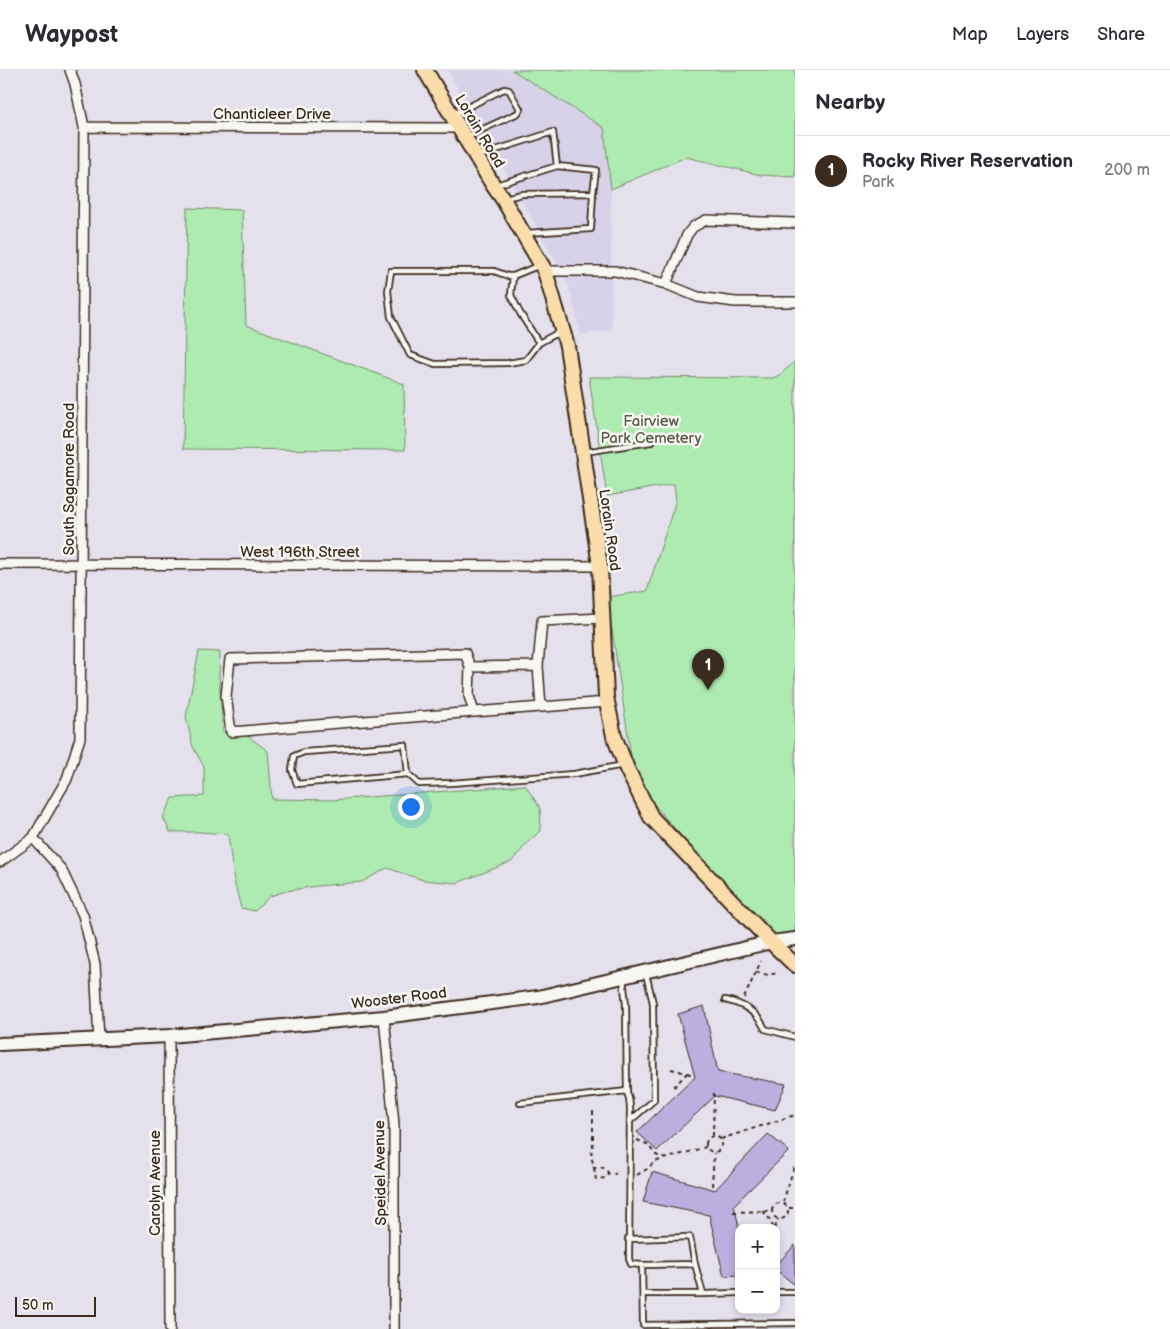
<!DOCTYPE html>
<html lang="en">
<head>
<meta charset="utf-8">
<style>
	:root { --surface:#fff; --page:#f2f2f3; --text:#2b2b33; --muted:#7c7c81; --line:#e1e1e2; --accent:#3b2a1e }
	body { margin:0; font-family:"Balsamiq Sans",sans-serif; background:var(--page); color:var(--text) }
	.controls { position:absolute; right:15px; bottom:15px; display:grid; overflow:hidden; border-radius:10px; box-shadow:0 2px 8px #0003 }
	.controls button { width:45px; height:45px; display:grid; place-items:center; padding:0; border:0; border-bottom:1px solid var(--line); background:var(--surface); color:var(--text); font:25px sans-serif }
	.scale { position:absolute; left:15px; bottom:12px; width:81px; box-sizing:border-box; padding-left:5px; border:2px solid #3b2a1e; border-top:0; font-size:14px; line-height:18px; white-space:nowrap; color:#3b2a1e; -webkit-text-stroke:4px #f6f6f2; paint-order:stroke }
	.you { position:absolute; left:410px; top:736px; width:18px; height:18px; margin:-12px; border:4px solid #fff; border-radius:50%; background:#1a73e8; box-shadow:0 0 0 8px #1a73e833 }
	.badge { display:grid; place-items:center; width:32px; height:32px; border-radius:50%; background:var(--accent); color:#fff; font-size:16px; font-weight:700 }
	.pin { position:absolute; translate:-50% -41px; filter:drop-shadow(0 1px 2px #0008) }
	.pin::after { content:''; position:absolute; top:26px; width:18px; height:15px; background:inherit; clip-path:polygon(0 0,100% 0,50% 100%) }
	.list { margin:0; padding:0; list-style:none }
	h2 { display:flex; justify-content:space-between; align-items:center; height:65px; margin:0; padding:0 20px; font-size:21px }
	h2 small { font-size:16px; font-weight:400; color:var(--muted) }
	.list li { display:grid; grid-template-columns:32px 1fr auto; gap:15px; align-items:center; box-sizing:border-box; height:70px; padding:0 20px; border-top:1px solid var(--line) }
	.list b { display:block; font-size:19px; white-space:nowrap }
	.list p { margin:0; font-size:16px; white-space:nowrap; color:var(--muted) }
	.list em { font-size:16px; font-style:normal; color:var(--muted) }
	.map { position:relative; flex:none; width:795px; height:1259px; overflow:hidden }
	header { display:flex; align-items:center; gap:30px; box-sizing:border-box; height:70px; padding:0 25px; background:var(--surface); border-bottom:1px solid var(--line) }
	header strong { font-size:24px }
	nav { display:flex; gap:28px; margin-inline-start:auto; font-size:18px }
	main { display:flex }
	aside { flex:1; background:var(--surface) }
	.map>svg:first-child { display:block }
	.built { fill:#d8d2e9 }
	.green { fill:#aeebb1; stroke:#748a68 }
	.building { fill:#bbafe0; stroke:#3b2a1e }
	.lines { fill:none; stroke-linecap:round; stroke-linejoin:round }
	.lane-casing { stroke:#3b2a1e; stroke-width:8 }
	.street-casing { stroke:#3b2a1e; stroke-width:12 }
	.secondary-casing { stroke:#3b2a1e; stroke-width:16 }
	.primary-casing { stroke:#3b2a1e; stroke-width:18 }
	.path { stroke:#3b2a1e; stroke-width:2; stroke-dasharray:4 4; stroke-linecap:butt }
	.lane { stroke:#f6f6f2; stroke-width:4.5 }
	.street { stroke:#f6f6f2; stroke-width:9 }
	.secondary { stroke:#f6f6f2; stroke-width:12 }
	.primary { stroke:#fbddab; stroke-width:14 }
	.labels { text-anchor:middle; stroke-width:5; stroke-linejoin:round; paint-order:stroke }
	.street-label { font-size:15px; fill:#3b2a1e; stroke:#f6f6f2 }
	.park-label { font-size:15px; fill:#585a43; stroke:#f6f6f2 }
</style>
</head>
<body>
<header>
<strong>Waypost</strong>
<nav><a>Map</a><a>Layers</a><a>Share</a></nav>
</header>
<main>
<div class="map">
<svg width="795" height="1259" viewBox="0 0 795 1259">
	<rect width="100%" height="100%" fill="#e4e1ed"/>
	<filter id="ink" filterUnits="userSpaceOnUse"><feTurbulence type="fractalNoise" baseFrequency=".02" numOctaves="2"/><feDisplacementMap in="SourceGraphic" scale="10" xChannelSelector="R" yChannelSelector="G"/><feConvolveMatrix kernelMatrix="1 2 1 2 8 2 1 2 1" color-interpolation-filters="sRGB"/></filter>
	<g filter="url(#ink)">
		<path class="built" d="M447,0H512L604,58L611,119L612,260L581,265L568,214L513,115Z"/>
		<path class="green" d="M512,0H795V107L761,105L686,87L611,119L604,58Z
			M187,138L242,140L246,255L404,314L405,380L183,379Z
			M795,291V866L771,871L635,712L607,527L647,521L676,430L674,414L607,426L589,307L773,308L781,304Z
			M199,581L220,582L219,605L223,662L249,667L268,681L272,729L331,730L525,715L540,738L541,761L530,770L511,792L457,813L423,810L387,798L362,812L317,816L286,821L270,826L255,841L241,838L234,811L228,764L200,762H170L163,747L173,728L204,726V697L193,677L186,647Z"/>
		<path class="building" d="M704,936L718,1002L786,1014L775,1040L715,1026L657,1081L637,1062L695,1007L678,944Z
			M768,1064L789,1081L734,1135L739,1157V1205L724,1206L709,1145L643,1132L652,1102L715,1120Z
			M795,1175V1215L776,1200V1195Z"/>
		<g class="lines">
			<g class="lane-casing">
				<path id="lane" d="M454,44L504,19L509,20L520,39L518,43L466,67
					M477,86L553,62L557,96L496,115
					M505,128L522,124L593,123
					M526,163L591,159L593,123L596,100L557,96
					M540,195L513,206H508L494,201H391L388,221L391,247L410,285L435,294L508,293L526,290L539,273L561,261
					M513,206L511,225L520,243L539,273
					M584,382L651,372
					M408,704L405,675L304,682L294,686L292,700L297,714L408,704L419,714L451,713L574,704L624,695
					M623,908L626,935L627,1023L629,1028L630,1037L629,1189L631,1194L642,1195
					M725,930C744,934 757,942 765,959L795,967
					M520,1033L627,1021
					M630,1051L654,1030L653,933L646,904
					M628,1169L690,1167L695,1194
					M776,1222H795
					M739,1223L703,1224L695,1194L642,1195L643,1255L795,1253
					M643,1224H703"/>
			</g>
			<g class="street-casing">
				<path id="street" d="M84,57L459,58
					M545,201H615L666,214L698,227L735,232H795
					M666,214L687,165L693,157L706,150L795,153
					M0,494L600,496
					M538,596L542,551L602,548
					M470,597L465,583L230,589L226,626L231,662L474,642
					M541,637L538,596L470,597L469,626L474,642L607,632
					M33,768L61,799L83,845L95,894L99,970
					M0,792L33,768L67,709L80,668L84,57L75,14L70,0
					M384,947L394,1054V1259
					M169,966L170,1259"/>
			</g>
			<g class="secondary-casing">
				<path id="secondary" d="M0,974L169,966L384,947L538,927L771,872L795,869"/>
			</g>
			<g class="primary-casing">
				<path id="primary" d="M425,0L493,115L503,129L545,201L567,276L600,496L606,627L614,666L627,699L651,747L771,872L795,895"/>
			</g>
			<path class="path" d="M756,902C765,905 770,906 779,902
				M744,928L761,891
				M671,999L687,1003L671,1020
				M687,1003L693,1005
				M593,1041V1074L591,1085L594,1098L601,1097L606,1099L608,1103L616,1104
				M706 1074a8 8 0 1 1 16 0a8 8 0 1 1-16 0Z
				M713,1066L714,1023
				M721,1069L795,1045
				M637,1070L647,1074L656,1085L666,1089
				M594,1098L596,1109L606,1108L608,1103
				M637,1105L647,1099L654,1092L706,1077
				M712,1116L714,1083
				M783,1132L795,1094
				M772 1141a8 8 0 1 1 16 0a8 8 0 1 1-16 0Z
				M789,1138H795
				M763,1141L771,1151L773,1158
				M733,1142L772,1141
				M775,1158L778,1149"/>
			<use href="#lane" class="lane"/>
			<use href="#street" class="street"/>
			<use href="#secondary" class="secondary"/>
			<use href="#primary" class="primary"/>
		</g>
	</g>
	<g class="labels">
		<g class="street-label">
			<text x="272" y="49">Chanticleer Drive</text>
			<text transform="translate(480 61) rotate(59)" y="5">Lorain Road</text>
			<text transform="translate(69 409) rotate(-90)" y="5">South Sagamore Road</text>
			<text transform="translate(610 460) rotate(82)" y="5">Lorain Road</text>
			<text x="300" y="487">West 196th Street</text>
			<text transform="translate(399 928) rotate(-7)" y="5">Wooster Road</text>
			<text transform="translate(380 1103) rotate(-91)" y="5">Speidel Avenue</text>
			<text transform="translate(155 1113) rotate(-90)" y="5">Carolyn Avenue</text>
		</g>
		<g class="park-label">
			<text x="651" y="356">Fairview<tspan x="651" dy="17">Park Cemetery</tspan></text>
		</g>
	</g>
</svg>
<div class="controls">
<button>+</button>
<button>−</button>
</div>
<div class="scale">50 m</div>
<div class="you"></div>
<div class="pin badge" style="left:708px;top:620px">1</div>
</div>
<aside>
<h2>Nearby<small></small></h2>
<ul class="list">
<li><span class="badge">1</span><div><b>Rocky River Reservation</b><p>Park</p></div><em>200 m</em></li>
</ul>
</aside>
</main>
</body>
</html>
